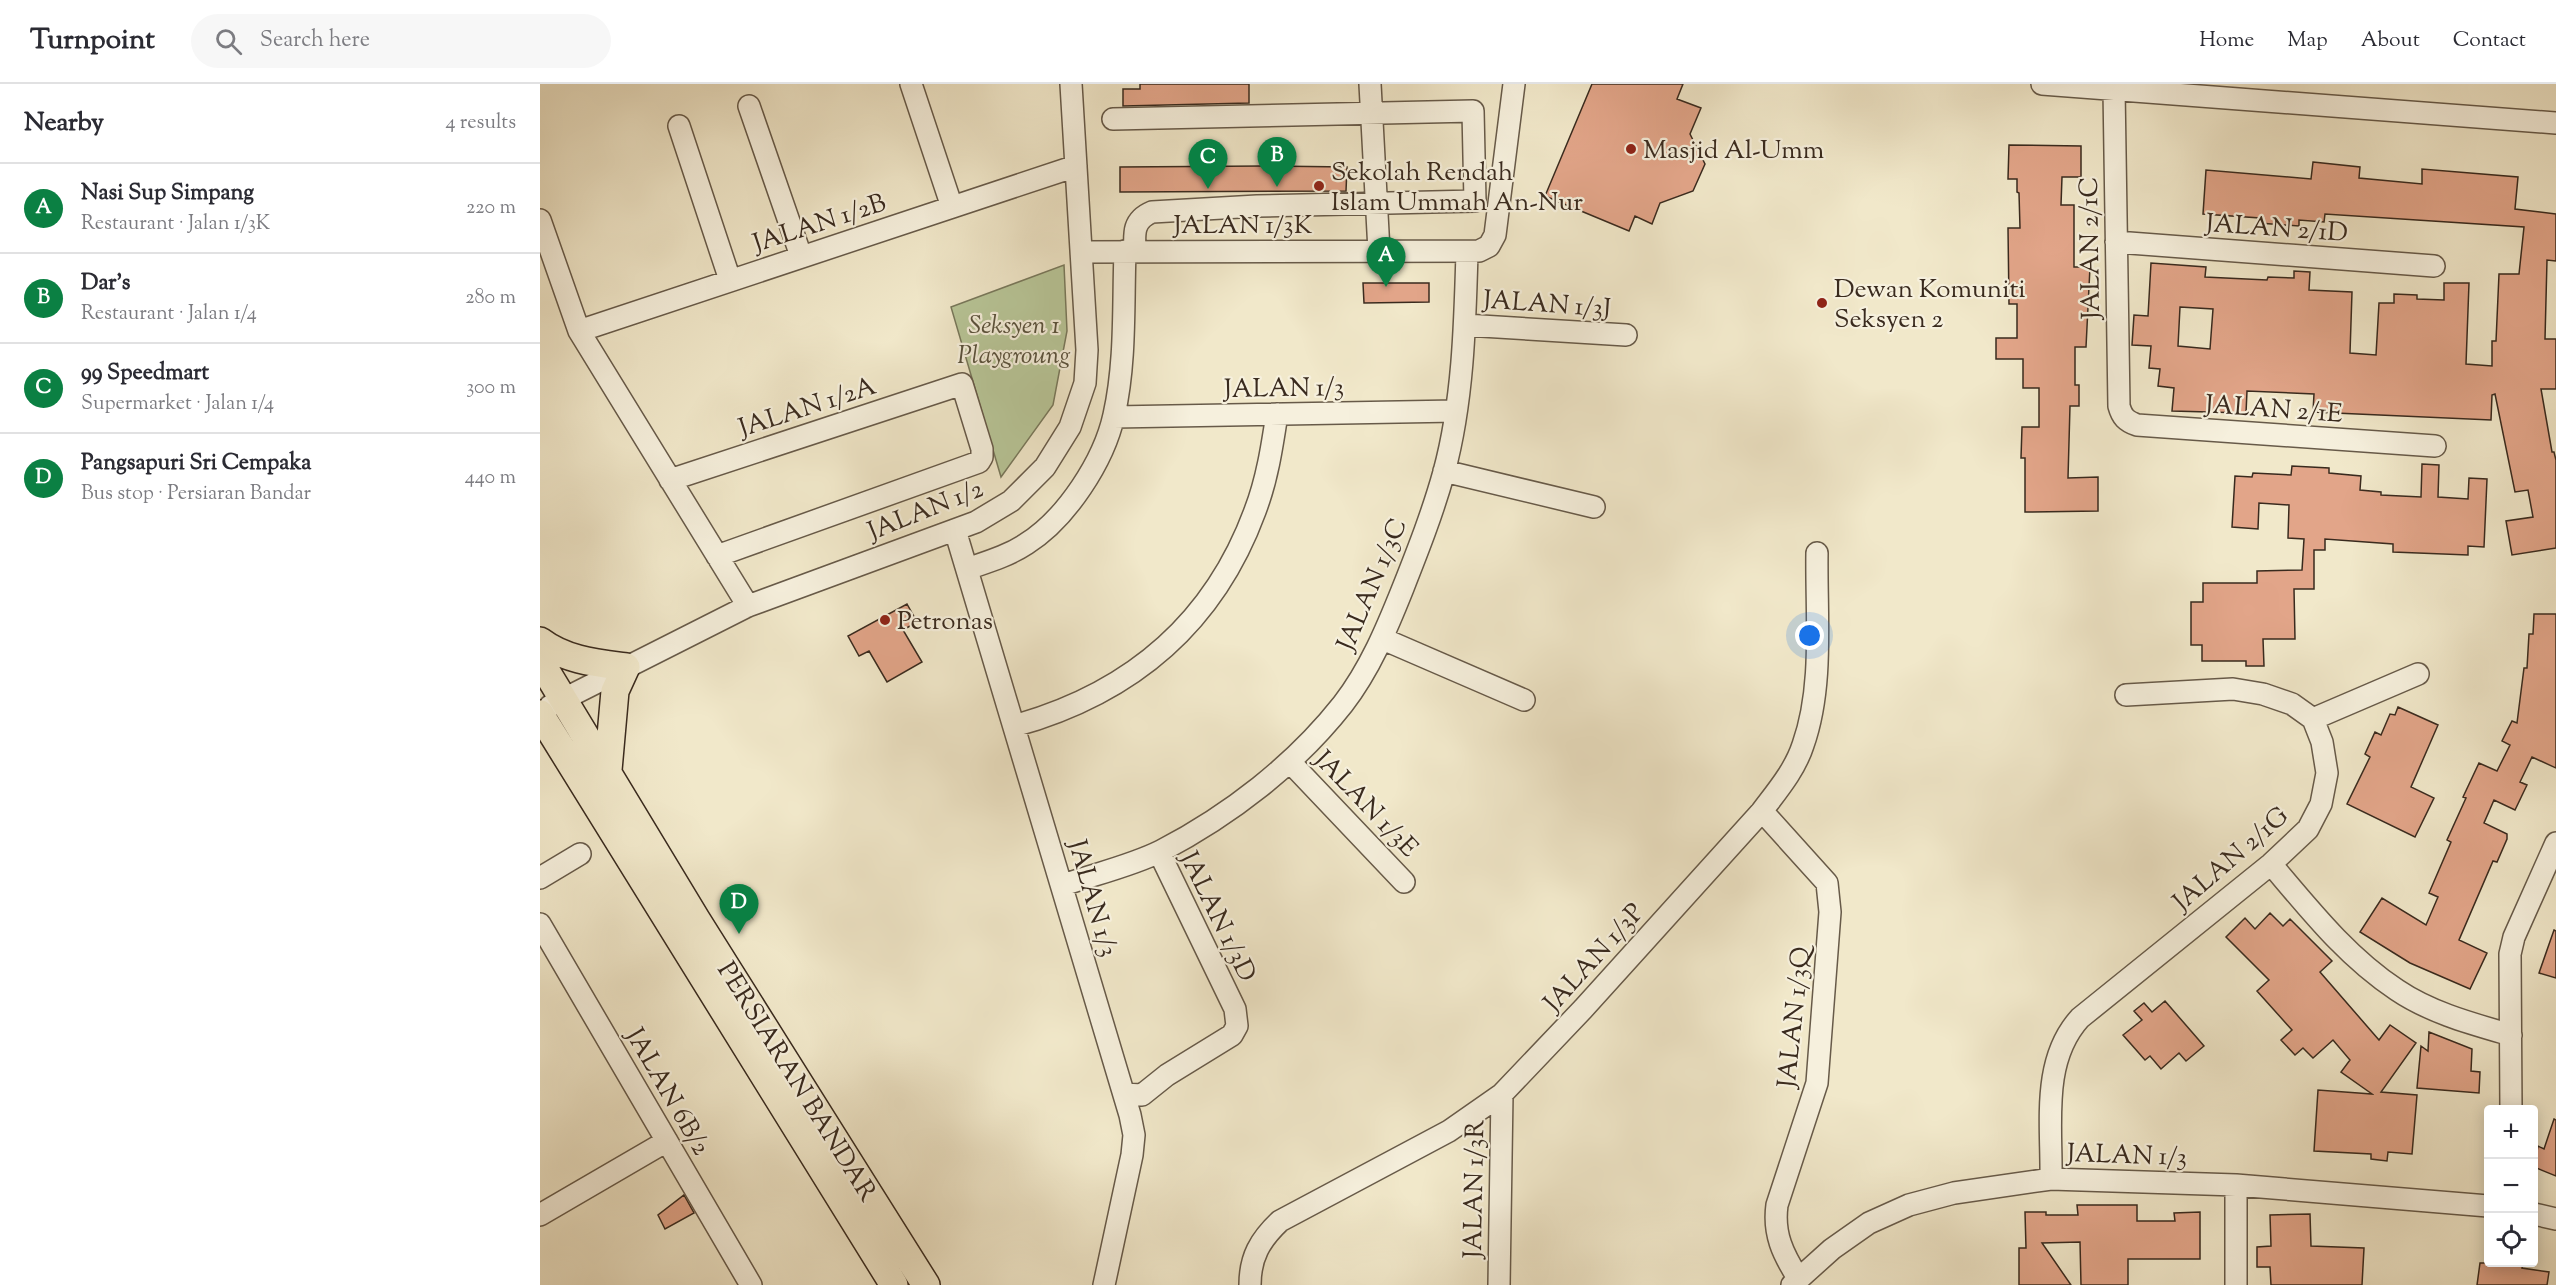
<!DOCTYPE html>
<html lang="en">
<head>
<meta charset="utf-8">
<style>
	:root { --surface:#fff; --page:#f7f7f7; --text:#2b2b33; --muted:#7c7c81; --line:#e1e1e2; --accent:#0b8043 }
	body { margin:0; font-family:"Sorts Mill Goudy",serif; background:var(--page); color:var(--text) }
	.controls { position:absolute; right:18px; bottom:18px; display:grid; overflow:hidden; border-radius:6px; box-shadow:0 3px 15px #0003 }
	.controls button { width:54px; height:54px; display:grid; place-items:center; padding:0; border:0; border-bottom:2px solid var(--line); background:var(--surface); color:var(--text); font:30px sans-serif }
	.you { position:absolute; left:1270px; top:552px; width:21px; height:21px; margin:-15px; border:4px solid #fff; border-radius:50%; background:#1a73e8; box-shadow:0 0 0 9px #1a73e833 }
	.badge { display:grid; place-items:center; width:39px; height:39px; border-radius:50%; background:var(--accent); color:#fff; font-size:20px; font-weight:700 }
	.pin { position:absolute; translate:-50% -50px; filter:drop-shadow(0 2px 3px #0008) }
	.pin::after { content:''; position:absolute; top:32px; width:21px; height:18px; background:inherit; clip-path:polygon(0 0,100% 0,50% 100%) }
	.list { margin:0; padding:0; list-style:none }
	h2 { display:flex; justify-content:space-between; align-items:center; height:78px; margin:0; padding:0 24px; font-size:26px }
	h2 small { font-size:20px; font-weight:400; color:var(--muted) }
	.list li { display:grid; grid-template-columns:39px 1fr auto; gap:18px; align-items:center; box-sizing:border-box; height:90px; padding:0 24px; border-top:2px solid var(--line) }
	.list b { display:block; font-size:22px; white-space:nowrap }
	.list p { margin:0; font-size:20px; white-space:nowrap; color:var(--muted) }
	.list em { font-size:20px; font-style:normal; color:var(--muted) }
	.icon { flex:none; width:33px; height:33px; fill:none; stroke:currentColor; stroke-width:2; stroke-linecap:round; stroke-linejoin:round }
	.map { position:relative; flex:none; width:2016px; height:1201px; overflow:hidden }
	header { display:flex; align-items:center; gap:36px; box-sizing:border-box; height:84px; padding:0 30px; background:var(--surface); border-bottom:2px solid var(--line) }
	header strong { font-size:28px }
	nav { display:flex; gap:33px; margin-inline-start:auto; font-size:21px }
	.search { width:420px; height:54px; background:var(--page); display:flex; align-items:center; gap:15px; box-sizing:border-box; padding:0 21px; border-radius:33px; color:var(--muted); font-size:22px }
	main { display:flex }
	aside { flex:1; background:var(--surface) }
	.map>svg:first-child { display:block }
	.green { fill:#b8c698; stroke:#78785b; stroke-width:1.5 }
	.building { fill:#e2a589; stroke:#392a1e; stroke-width:1.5; fill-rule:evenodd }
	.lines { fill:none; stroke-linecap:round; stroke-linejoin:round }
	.minor-casing { stroke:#675a49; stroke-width:24 }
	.major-casing { stroke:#392a1e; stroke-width:30 }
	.minor { stroke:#f6f0dd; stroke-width:21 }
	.major { stroke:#f1e8ca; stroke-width:27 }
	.poi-dot { fill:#8f2418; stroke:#f6f0dd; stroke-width:2 }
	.labels { text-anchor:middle; stroke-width:4.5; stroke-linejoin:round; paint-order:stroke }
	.poi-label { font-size:26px; fill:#392a1e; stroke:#f6f0dd; text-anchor:start }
	.street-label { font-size:26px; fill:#392a1e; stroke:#f6f0dd }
	.park-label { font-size:26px; font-style:italic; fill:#59513c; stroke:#f6f0dd }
</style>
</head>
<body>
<header>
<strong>Turnpoint</strong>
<div class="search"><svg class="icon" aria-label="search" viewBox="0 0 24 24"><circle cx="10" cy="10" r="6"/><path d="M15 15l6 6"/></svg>Search here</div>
<nav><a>Home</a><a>Map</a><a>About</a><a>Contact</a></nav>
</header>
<main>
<aside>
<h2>Nearby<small>4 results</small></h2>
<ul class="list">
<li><span class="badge">A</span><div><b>Nasi Sup Simpang</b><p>Restaurant · Jalan 1/3K</p></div><em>220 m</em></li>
<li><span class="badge">B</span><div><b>Dar's</b><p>Restaurant · Jalan 1/4</p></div><em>280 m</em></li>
<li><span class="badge">C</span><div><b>99 Speedmart</b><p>Supermarket · Jalan 1/4</p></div><em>300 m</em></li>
<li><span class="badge">D</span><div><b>Pangsapuri Sri Cempaka</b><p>Bus stop · Persiaran Bandar</p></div><em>440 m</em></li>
</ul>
</aside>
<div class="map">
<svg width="2016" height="1201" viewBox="0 0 2016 1201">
	<rect width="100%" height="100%" fill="#f1e8ca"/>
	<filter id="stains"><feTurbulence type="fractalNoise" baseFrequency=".00333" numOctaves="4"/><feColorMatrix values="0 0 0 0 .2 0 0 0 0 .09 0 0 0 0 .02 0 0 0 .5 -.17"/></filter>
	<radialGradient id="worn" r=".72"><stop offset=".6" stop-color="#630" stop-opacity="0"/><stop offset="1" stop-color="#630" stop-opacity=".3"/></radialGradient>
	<path class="green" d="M524,181L527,247L513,321L461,393L411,223Z"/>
	<path class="building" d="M600,0H709V19L583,22V5H600Z
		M1052,0H1143L1137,15L1161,24L1150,50L1165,80L1153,107L1120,119L1112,140L1095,132L1089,147L1005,112Z
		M1469,61L1541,62V93H1522L1521,121H1534V183H1550L1546,263H1535V301H1539V322H1530L1528,394L1558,393V427L1485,428V374H1481L1482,343H1499V304H1483V275H1456V254H1477V220H1469L1468,144H1480L1479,109L1477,108V95H1468Z
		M1773,78L1820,83L1819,94L1882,100V85L1978,93L1975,125L2016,130V177L2007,176L2005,255H2016V305H2001L2012,368H2014L2016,376V464L1972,471L1966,437L1993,433L1988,406L1975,408L1955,310L1952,311L1951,336L1773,328L1774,310L1707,307L1706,329L1632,327L1634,304L1618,302L1620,285L1609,284L1611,262L1592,261L1594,231L1608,232L1611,179L1666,183L1665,193L1727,196L1728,193L1754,194V187L1770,188L1769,206L1812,208L1810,269L1836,271L1839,219H1854V210L1877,211V215L1904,216V199H1929L1926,280L1952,282V257H1956L1959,190H1979L1984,143L1785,130L1784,138L1759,136V142L1719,139L1720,134L1663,130L1666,86L1771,95ZM1640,223L1673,225L1670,265L1638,262Z
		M724,82L807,83L806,107L580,108V83Z
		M823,199H889V218L824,219Z
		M1882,380L1899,381L1898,413L1928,415L1929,394L1947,395L1944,463L1928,462V471L1853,468V460L1785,455V466H1774V505H1754L1755,555H1723L1724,582H1706V577H1662V561H1651V518H1663V499H1717V487L1762,486L1764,455L1748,454L1749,421L1719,419L1718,445L1692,443L1695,392L1712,393L1713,389L1751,391L1752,382L1789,384V389L1821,392L1820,406L1841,408V411L1881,413Z
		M367,520L377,538L363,546L382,578L347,598L329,567L319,572L308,552Z
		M1994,530H2016V684L1992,673L1980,698L1987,701L1975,726L1954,716L1944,739L1967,750V755L1957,778L1953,777L1919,856L1947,869L1930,905L1870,879L1820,848L1842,814L1886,841L1898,813L1889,809L1911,758L1907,756L1926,714L1923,713L1939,679L1957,687L1970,661L1962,657L1972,637L1977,639L1984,584H1987L1989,550H1993Z
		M1858,623L1898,641L1871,703L1894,714L1875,753L1807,720L1830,673L1825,670L1835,648L1841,651L1850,630L1855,631Z
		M1730,829L1743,842L1750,835L1792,877L1780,888L1839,956L1850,941L1876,959L1841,1008L1877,1011L1872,1070L1848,1068L1847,1077L1831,1075V1070L1774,1067L1778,1006L1832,1010L1801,988L1810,976L1793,956L1773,974L1763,964L1755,971L1741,956L1752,946L1717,907L1729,896L1686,853L1705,834L1715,845Z
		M2014,846L2016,847V894L1999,889Z
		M1625,917L1664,962L1646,977L1639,969L1621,985L1610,972L1605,976L1583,951L1602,936L1594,927L1604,919L1612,928Z
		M1889,948L1932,965L1931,987L1940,988L1939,1009L1877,1004L1881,962L1888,967Z
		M2014,1035L2016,1036V1092L1994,1083L1998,1062L2004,1065Z
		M144,1111L154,1129L125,1145L118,1131Z
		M1537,1121H1597V1137H1635L1634,1129L1660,1128V1175H1588V1201H1541L1540,1158L1502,1159L1531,1201H1479V1164H1486L1485,1128H1506V1131H1538Z
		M1770,1130L1771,1162L1824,1164L1822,1201H1731L1730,1183H1717V1163L1731,1162L1730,1131Z
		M1940,1179H1983L1982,1184L2009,1188L2007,1201H1937Z"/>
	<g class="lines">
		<g class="minor-casing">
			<path id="minor" d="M371,0L412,123
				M830,0L839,167
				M1502,0L2016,39
				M1574,5L1579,322C1582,333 1586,337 1597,341L1895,362
				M209,22L261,172
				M573,35L933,27L935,117L717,122L612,128C593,136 594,149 595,167
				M139,42L190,196
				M0,136L39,247L208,522
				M1576,158L1894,182
				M542,168L939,167L949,162L955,151L974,0
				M925,241L1086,251
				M39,247L536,82
				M574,333L916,327
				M904,387L1054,423
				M130,396L422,300L442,365V373L439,378L177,472
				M415,446L590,1031L594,1051L592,1071L564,1201
				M427,485C447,478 468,472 486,460C526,435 564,377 574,331C586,278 583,221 585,167
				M843,555L984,616
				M10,622L208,522L436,438L471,417L505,383L530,343L545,299L547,266L531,0
				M1773,635L1878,590
				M474,642C589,610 673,541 715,427C727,396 732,363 737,330
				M750,678L864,798
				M1222,727L1287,799L1290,828L1277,999L1237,1121C1233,1150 1243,1170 1258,1194
				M1731,780C1770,826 1807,873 1857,906C1891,929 1933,940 1971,951
				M0,794L40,770
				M523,801C555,790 591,782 621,767C690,731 755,681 803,620C830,585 847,544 863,504C878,466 893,428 904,388C923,318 925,241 927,168
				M0,840L211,1201
				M584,1010L602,1011L627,991L692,951L697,942L695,925L619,768
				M1971,1026L1970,870L1974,853L2016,759
				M1511,1095C1512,1040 1501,977 1540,934L1731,780L1768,745L1781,720L1787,689L1782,658L1773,635L1752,620L1723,610L1693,605L1586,611
				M1994,1130L2016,1135
				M0,1131L127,1057
				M710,1201C710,1173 720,1156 740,1137L909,1047L962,1010L1043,925L1222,727C1237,707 1255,686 1263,661C1284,602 1276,531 1277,469
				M959,1201L962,1010
				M1252,1201L1292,1165L1329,1139L1369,1121L1414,1109L1511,1095L1696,1101L1948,1122
				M1696,1201V1101"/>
		</g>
		<g class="major-casing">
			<path id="major" d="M0,557C25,576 55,579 86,583L75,607L68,686
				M0,577L156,835L386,1201
				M0,630L354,1201"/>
		</g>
		<use href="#minor" class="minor"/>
		<use href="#major" class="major"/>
	</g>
	<g class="poi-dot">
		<circle cx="1091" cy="65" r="6"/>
		<circle cx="779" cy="102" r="6"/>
		<circle cx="1282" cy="219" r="6"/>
		<circle cx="345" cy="536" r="6"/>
	</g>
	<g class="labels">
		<g class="poi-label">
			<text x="1103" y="74">Masjid Al-Umm</text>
			<text x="791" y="96">Sekolah Rendah<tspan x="791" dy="30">Islam Ummah An-Nur</tspan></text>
			<text x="1294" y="213">Dewan Komuniti<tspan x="1294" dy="30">Seksyen 2</tspan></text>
			<text x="357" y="545">Petronas</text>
		</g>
		<g class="street-label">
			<text transform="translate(279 138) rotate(-18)" y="9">JALAN 1/2B</text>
			<text x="703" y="149">JALAN 1/3K</text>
			<text transform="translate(1737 143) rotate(4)" y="9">JALAN 2/1D</text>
			<text transform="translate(1549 164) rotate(-91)" y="9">JALAN 2/1C</text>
			<text transform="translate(1007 219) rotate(4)" y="9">JALAN 1/3J</text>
			<text transform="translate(744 303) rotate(-1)" y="9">JALAN 1/3</text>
			<text transform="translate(267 322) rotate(-18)" y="9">JALAN 1/2A</text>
			<text transform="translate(1734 324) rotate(4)" y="9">JALAN 2/1E</text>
			<text transform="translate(385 425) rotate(-22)" y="9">JALAN 1/2</text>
			<text transform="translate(831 500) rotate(-67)" y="9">JALAN 1/3C</text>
			<text transform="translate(827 719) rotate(46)" y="9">JALAN 1/3E</text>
			<text transform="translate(1690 774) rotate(-41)" y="9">JALAN 2/1G</text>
			<text transform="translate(554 814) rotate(74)" y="9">JALAN 1/3</text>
			<text transform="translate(679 832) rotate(64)" y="9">JALAN 1/3D</text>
			<text transform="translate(1053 873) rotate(-48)" y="9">JALAN 1/3P</text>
			<text transform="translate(1253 933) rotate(-84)" y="9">JALAN 1/3Q</text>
			<text transform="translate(258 997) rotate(58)" y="9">PERSIARAN BANDAR</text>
			<text transform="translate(129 1007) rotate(60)" y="9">JALAN 6B/2</text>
			<text transform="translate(1587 1070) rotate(2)" y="9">JALAN 1/3</text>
			<text transform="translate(933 1105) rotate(-89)" y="9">JALAN 1/3R</text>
		</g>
		<g class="park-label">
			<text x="474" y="249">Seksyen 1<tspan x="474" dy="30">Playgroung</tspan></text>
		</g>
	</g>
	<rect width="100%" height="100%" filter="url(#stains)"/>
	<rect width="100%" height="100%" fill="url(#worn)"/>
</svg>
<div class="controls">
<button>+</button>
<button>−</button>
<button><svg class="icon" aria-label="locate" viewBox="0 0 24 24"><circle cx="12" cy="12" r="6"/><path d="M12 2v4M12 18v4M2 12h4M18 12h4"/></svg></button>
</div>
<div class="you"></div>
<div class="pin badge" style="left:846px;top:203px">A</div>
<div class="pin badge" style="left:737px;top:103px">B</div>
<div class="pin badge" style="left:668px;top:105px">C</div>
<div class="pin badge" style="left:199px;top:850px">D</div>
</div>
</main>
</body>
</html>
